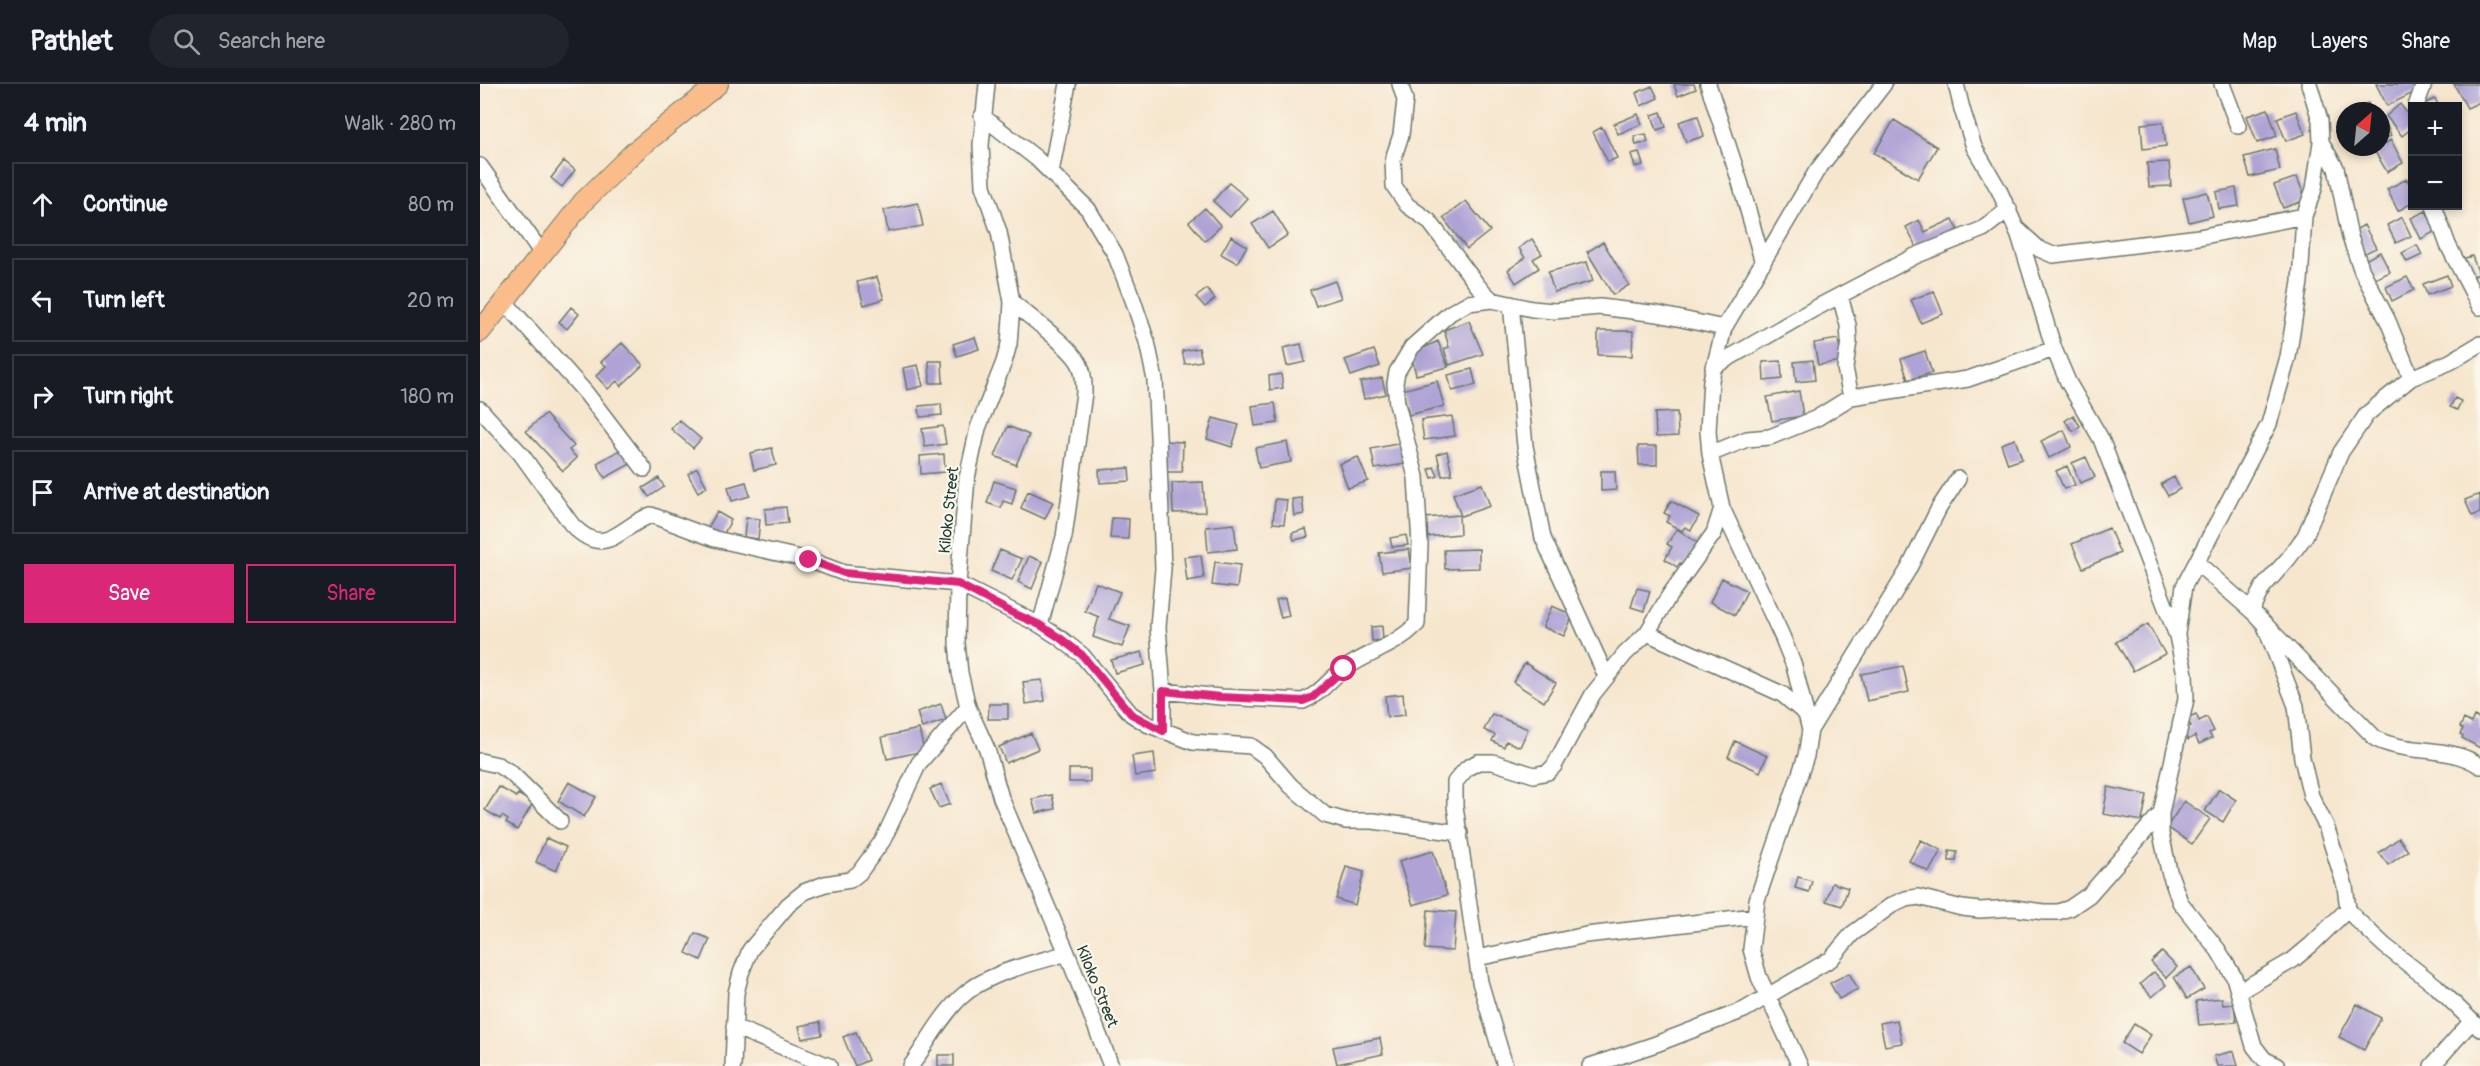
<!DOCTYPE html>
<html lang="en">
<head>
<meta charset="utf-8">
<style>
	:root { --surface:#171b24; --page:#20242c; --text:#f1f3f6; --muted:#9ea1a6; --line:#363941; --accent:#db2777 }
	body { margin:0; font-family:Pangolin,sans-serif; background:var(--page); color:var(--text) }
	.controls { position:absolute; right:18px; top:18px; display:grid; overflow:hidden; border-radius:0px; box-shadow:0 3px 9px #0003 }
	.controls button { width:54px; height:54px; display:grid; place-items:center; padding:0; border:0; border-bottom:2px solid var(--line); background:var(--surface); color:var(--text); font:30px sans-serif }
	.compass { position:absolute; left:1856px; top:18px; width:54px; height:54px; border-radius:50%; background:var(--surface); box-shadow:0 3px 9px #0003; rotate:27deg }
	.stop { position:absolute; width:18px; height:18px; margin:-14px; border:4px solid #db2777; border-radius:50%; background:#fff }
	.stop.end { background:#db2777; border-color:#fff; box-shadow:0 2px 6px #0008 }
	.list { margin:0; padding:0; list-style:none }
	h2 { display:flex; justify-content:space-between; align-items:center; height:78px; margin:0; padding:0 24px; font-size:26px }
	h2 small { font-size:20px; font-weight:400; color:var(--muted) }
	.list li { display:grid; grid-template-columns:39px 1fr auto; gap:18px; align-items:center; box-sizing:border-box; height:84px; margin:0 12px 12px; padding:0 12px; border:2px solid var(--line); border-radius:0px }
	.list b { display:block; font-size:22px; white-space:nowrap }
	.list em { font-size:20px; font-style:normal; color:var(--muted) }
	.actions { display:flex; gap:12px; padding:18px 24px }
	.actions a { flex:1; padding:14px 0; border:2px solid var(--accent); border-radius:0px; text-align:center; font-size:21px; color:var(--accent) }
	.actions .main { background:var(--accent); color:#fff }
	.icon { flex:none; width:33px; height:33px; fill:none; stroke:currentColor; stroke-width:2; stroke-linecap:round; stroke-linejoin:round }
	.map { position:relative; flex:none; width:2000px; height:982px; overflow:hidden }
	header { display:flex; align-items:center; gap:36px; box-sizing:border-box; height:84px; padding:0 30px; background:var(--surface); border-bottom:2px solid var(--line) }
	header strong { font-size:28px }
	nav { display:flex; gap:33px; margin-inline-start:auto; font-size:21px }
	.search { width:420px; height:54px; background:var(--page); display:flex; align-items:center; gap:15px; box-sizing:border-box; padding:0 21px; border-radius:33px; color:var(--muted); font-size:22px }
	main { display:flex }
	aside { flex:1; background:var(--surface) }
	.map>svg:first-child { display:block }
	.building { fill:#afa3d5 }
	.lines { fill:none; stroke-linecap:round; stroke-linejoin:round }
	.minor-casing { stroke:#6a786a; stroke-width:18 }
	.major-casing { stroke:#6a786a; stroke-width:22 }
	.minor { stroke:#fff; stroke-width:15 }
	.major { stroke:#f9bc8a; stroke-width:20 }
	.route { stroke:#db2777; stroke-width:8 }
	.labels { text-anchor:middle; stroke-width:4.5; stroke-linejoin:round; paint-order:stroke }
	.street-label { font-size:16px; fill:#1f3d34; stroke:#fbf7ec }
</style>
</head>
<body>
<header>
<strong>Pathlet</strong>
<div class="search"><svg class="icon" aria-label="search" viewBox="0 0 24 24"><circle cx="10" cy="10" r="6"/><path d="M15 15l6 6"/></svg>Search here</div>
<nav><a>Map</a><a>Layers</a><a>Share</a></nav>
</header>
<main>
<aside>
<h2>4 min<small>Walk · 280 m</small></h2>
<ul class="list">
<li><svg class="icon" aria-label="ahead" viewBox="0 0 24 24"><path d="M12 20V5M6 11l6-6 6 6"/></svg><div><b>Continue</b></div><em>80 m</em></li>
<li><svg class="icon" aria-label="left" viewBox="0 0 24 24"><path d="M17 20v-9H6M10 6l-5 5 5 5"/></svg><div><b>Turn left</b></div><em>20 m</em></li>
<li><svg class="icon" aria-label="right" viewBox="0 0 24 24"><path d="M7 20v-9h11M14 6l5 5-5 5"/></svg><div><b>Turn right</b></div><em>180 m</em></li>
<li><svg class="icon" aria-label="arrive" viewBox="0 0 24 24"><path d="M6 21V4h12l-3 4 3 4H6"/></svg><div><b>Arrive at destination</b></div></li>
</ul>
<div class="actions"><a class="main">Save</a><a>Share</a></div>
</aside>
<div class="map">
<svg width="2000" height="982" viewBox="0 0 2000 982">
	<rect width="100%" height="100%" fill="#fbf7ec"/>
	<filter id="ink" filterUnits="userSpaceOnUse"><feTurbulence type="fractalNoise" baseFrequency=".0167" numOctaves="2"/><feDisplacementMap in="SourceGraphic" scale="12" xChannelSelector="R" yChannelSelector="G"/><feConvolveMatrix kernelMatrix="1 2 1 2 8 2 1 2 1" color-interpolation-filters="sRGB"/></filter>
	<filter id="wash" filterUnits="userSpaceOnUse"><feTurbulence type="fractalNoise" baseFrequency=".008" numOctaves="4" result="noise"/><feDisplacementMap in="SourceGraphic" scale="24" xChannelSelector="R" yChannelSelector="G"/><feGaussianBlur stdDeviation="1.35" result="paint"/><feColorMatrix in="noise" values="0 0 0 0 0 0 0 0 0 0 0 0 0 0 0 0 0 1.4 0 .05"/><feComposite in="paint" operator="in"/></filter>
	<g filter="url(#wash)">
		<rect width="100%" height="100%" fill="#f6e6ce"/>
		<g id="blocks">
			<path class="building" d="M1197,0H1214L1216,5L1198,12L1194,1Z
				M1896,0H1936L1939,6L1907,22Z
				M1974,0H2000V18L1987,24Z
				M1172,2L1178,14L1161,22L1156,9Z
				M1955,15L1959,22H1939Z
				M1888,19L1891,27H1870Z
				M1920,20L1932,35V44L1922,52L1906,32Z
				M1788,25L1797,52L1777,59L1767,32Z
				M1816,27L1825,50L1806,57L1797,34Z
				M1181,28L1186,43L1177,46L1172,31Z
				M1158,30L1162,40L1138,50L1134,40Z
				M1218,32L1224,52L1206,58L1199,38Z
				M1414,36L1457,63L1438,95L1394,69Z
				M1683,38L1686,62L1663,65L1661,40Z
				M1906,39L1911,52L1901,56V41Z
				M1122,43L1137,74L1128,78L1113,48Z
				M1166,50L1168,58L1156,61L1154,52Z
				M1911,56L1923,79L1907,88L1894,66Z
				M1795,65L1800,86L1770,93L1764,73Z
				M1159,68L1163,81L1155,83L1151,70Z
				M84,77L95,86L82,103L71,94Z
				M1689,78L1691,102L1669,103L1667,79Z
				M1817,93L1826,116L1803,124L1794,101Z
				M1927,95L1932,105V119L1918,127L1907,105Z
				M749,99L767,114L750,133L733,117Z
				M1756,104L1759,122L1739,125L1736,108Z
				M1727,108L1733,132L1709,138L1703,114Z
				M986,117L1010,147L987,165L963,134Z
				M438,119L443,142L408,148L404,126Z
				M725,124L741,142L725,157L709,138Z
				M793,127L808,151L788,164L772,140Z
				M1946,127L1956,147L1941,155L1931,134Z
				M1922,133L1931,152L1916,159L1907,141Z
				M1473,135L1479,148L1439,168L1426,143L1439,136L1445,148Z
				M1884,141L1896,164L1881,171L1870,149Z
				M751,152L767,162L757,179L741,170Z
				M1052,155L1062,170L1053,175L1059,184L1036,199L1028,186L1045,174L1039,164Z
				M1123,158L1149,201L1133,211L1107,168Z
				M1937,161L1942,171L1927,178L1922,169Z
				M1900,168L1910,188L1895,195L1885,176Z
				M1992,172L1999,190L1989,194L1982,175Z
				M1107,178L1113,197L1074,208L1068,188Z
				M1967,191L1971,202L1947,211L1943,200Z
				M397,193L404,215L384,221L377,198Z
				M1927,193L1934,206L1912,217L1906,203Z
				M855,197L861,214L836,222L830,206Z
				M727,205L735,215L725,223L716,213Z
				M1454,207L1463,230L1441,239L1431,216Z
				M91,223L99,230L87,245L79,238Z
				M989,237L1003,270L969,281L964,265L969,263L964,246Z
				M1118,247H1153L1152,272L1118,271Z
				M495,253L499,265L477,272L473,260Z
				M1358,255L1362,277L1338,281L1334,259Z
				M958,257L968,283L936,291L931,270Z
				M142,259L163,281L141,302L137,297L128,305L116,292L126,282L121,278Z
				M821,260L825,278L807,282L803,264Z
				M719,264L722,277L705,280L702,267Z
				M894,266L900,282L871,292L865,276Z
				M1445,267L1452,289L1428,296L1421,275Z
				M1333,276L1335,296L1316,298L1314,278Z
				M449,277H462L463,299H450Z
				M1301,277L1302,295L1284,297L1283,278Z
				M438,281L443,302L427,306L423,284Z
				M992,285L996,301L972,307L968,291Z
				M801,290L803,304L790,306L789,292Z
				M902,294L906,310L884,315L880,298Z
				M957,297L964,322L929,331L922,306Z
				M1319,307L1323,332L1292,337L1287,313Z
				M1975,314L1981,317L1977,326L1970,323Z
				M795,319L798,339L775,342L772,322Z
				M461,320L462,331L440,333L439,322Z
				M1197,328L1198,352L1176,353L1175,329Z
				M65,330L94,362L89,366L97,374L83,387L46,347Z
				M1593,331L1600,342L1593,347L1585,337Z
				M972,332L975,352L944,356L941,336Z
				M733,334L759,341L752,363L727,355Z
				M199,336L221,355L213,364L191,345Z
				M463,342L466,360L445,363L442,345Z
				M528,342L549,351L536,381L515,372Z
				M1584,346L1591,363L1569,374L1561,357Z
				M1535,355L1542,375L1528,380L1521,360Z
				M684,357L703,358L702,388H683Z
				M807,358L811,378L779,384L775,364Z
				M922,359L925,380L895,385L891,365Z
				M1158,362H1177V381H1159Z
				M145,363L154,378L125,394L117,379Z
				M292,364L296,381L274,386L270,369Z
				M967,367L972,390L962,392L957,370Z
				M464,370L465,388L441,390L440,372Z
				M878,373L888,397L868,404L859,380Z
				M1606,373L1615,393L1600,399L1592,379Z
				M1587,382L1595,401L1584,405L1576,387Z
				M954,383L958,392L952,394L949,385Z
				M217,384L227,403L218,408L208,390Z
				M649,384L650,397L620,399L619,386Z
				M1121,387H1135L1136,406L1121,407Z
				M1694,393L1700,405L1688,412L1681,400Z
				M179,394L184,403L169,413L163,404Z
				M514,397L536,404L532,420L523,417L521,424L507,419Z
				M266,398L270,412L252,417L248,403Z
				M723,398L725,428L693,429L692,399Z
				M1002,400L1010,422L981,432L973,410Z
				M548,407L573,418L565,435L541,424Z
				M2000,410V429L1992,432L1985,416Z
				M822,414L824,430L814,432L812,415Z
				M795,415L807,416L804,440L793,439Z
				M1191,417L1219,432L1211,446L1205,443L1202,447L1186,438L1190,432L1184,429Z
				M306,423L308,439L286,441L285,425Z
				M237,428L251,436L241,455L226,447Z
				M979,431L980,450L946,453L945,434Z
				M266,434L280,435L278,455L264,453Z
				M632,434L649,435L648,455L630,454Z
				M754,440L757,465L728,468L726,443Z
				M1629,444L1640,469L1603,484L1592,460Z
				M826,445L828,453L814,456L812,449Z
				M1197,445L1219,460L1204,482L1200,479L1197,483L1185,475L1192,463L1187,460Z
				M926,451L928,461L912,463L910,454Z
				M929,465L932,484L902,488L899,469Z
				M999,465V484L965,485L964,466Z
				M520,466L542,475L532,496L511,487Z
				M721,471L724,494L707,497L704,473Z
				M549,472L563,478L552,505L538,498Z
				M735,478L760,481L757,504L732,501Z
				M1242,494L1267,507L1255,531L1230,518Z
				M616,499L640,508L629,535L650,542L642,563L613,553L619,533L605,527Z
				M1157,504L1170,507L1164,527L1151,523Z
				M805,514L809,532L801,534L796,516Z
				M1072,522L1093,531L1084,552L1063,543Z
				M1668,540L1685,570L1653,587L1636,558Z
				M902,542L903,556L892,557L891,543Z
				M662,568L665,581L635,589L631,576Z
				M1045,579L1076,599L1064,618L1033,598Z
				M1423,582L1429,608L1387,617L1381,590Z
				M562,596L565,617L546,620L543,598Z
				M923,610L925,631L907,633L905,612Z
				M461,620L466,636L442,644L437,628Z
				M509,620H528V635H508Z
				M1012,630L1048,645L1040,663L1026,657L1024,663L1012,657L1015,651L1004,646Z
				M1716,630L1719,637L1727,633L1734,647L1729,649L1732,654L1719,660L1715,652L1708,656L1703,645L1711,642L1707,634Z
				M1994,632L2000,635V664L1982,654L1983,652L1980,650L1983,645L1980,643L1984,635L1991,639Z
				M439,645L444,667L407,675L402,653Z
				M551,649L558,665L526,679L519,663Z
				M1255,657L1287,672L1280,688L1248,673Z
				M674,669L676,689L655,692L652,672Z
				M589,685H610V698H589Z
				M89,698L116,713L104,733L78,717Z
				M461,700L470,720L459,724L450,705Z
				M19,703L36,713L38,710L53,719L37,746L26,739L28,736L22,732L20,735L5,726Z
				M1628,703L1667,711L1662,737L1623,730Z
				M1739,705L1756,716L1743,738L1725,727Z
				M572,711L575,725L556,729L552,715Z
				M1704,717L1730,735L1712,760L1687,743Z
				M66,754L86,763L76,787L56,778Z
				M1919,754L1928,767L1908,781L1899,769Z
				M1441,756L1461,766L1449,788L1429,777Z
				M953,767L967,811L933,821L919,777Z
				M1469,767L1477,768L1476,777H1469Z
				M866,783L884,788L875,821L856,815Z
				M1318,793L1332,797L1329,808L1315,804Z
				M1352,799L1368,804L1362,822L1346,817Z
				M948,826L976,828L973,867L945,865Z
				M215,849L230,855L221,876L206,869Z
				M1682,868L1697,883L1686,894L1671,878Z
				M1711,883L1724,905L1707,915L1694,893Z
				M1674,888L1686,901L1672,913L1660,900Z
				M1369,889L1378,905L1359,915L1350,899Z
				M1742,914L1743,921L1754,920L1756,938L1719,941L1716,917Z
				M1877,920L1901,934L1884,966L1859,953Z
				M1417,936L1422,959L1405,962L1400,939Z
				M340,938L342,951L322,955L319,942Z
				M1654,940L1671,951L1659,970L1642,959Z
				M376,948L388,976L375,982L363,953Z
				M900,954L903,970L857,980L853,963Z
				M1754,967L1758,982H1737L1734,972Z
				M458,971H474V982H458Z"/>
		</g>
	</g>
	<g filter="url(#ink)">
		<use href="#blocks" fill-opacity="0" stroke="#6a786a" stroke-width="1.5"/>
		<g class="lines">
			<g class="minor-casing">
				<path id="minor" d="M507,0L501,61L503,102L519,148L532,218L531,234L529,260L524,278L498,344L487,394L478,500L477,559L480,589L488,623L507,665L521,714L587,869L631,982
					M920,0L925,16L921,51L913,75L914,102L927,121L949,137L998,202L1012,216L1052,225L1074,227L1120,223L1178,230L1244,244
					M1228,0L1260,98L1283,179
					M1476,0L1482,25L1494,63L1519,106L1539,151L1574,265L1588,298L1621,355L1697,552L1705,590L1706,615L1681,729V750L1689,787L1700,818L1738,866L1754,893L1774,962L1784,975L1797,982
					M1742,0L1758,42
					M1936,22L1944,0
					M502,32L556,74L608,125L635,170L653,216L667,258L675,296L678,351L683,485L678,543L683,607V647
					M1841,58L1856,84L1870,153L1882,187L1908,237L1931,294
					M0,82L61,168
					M571,88L588,0
					M1954,122L1968,161L2000,223
					M1537,145L1559,165L1573,171L1719,153L1824,132
					M1360,212L1368,241L1369,257L1365,284L1371,313
					M24,217L106,309L164,385
					M532,218C548,232 592,263 600,281C604,290 604,299 604,309L584,453L560,541
					M1031,220L1045,362L1063,454L1126,592
					M1233,283L1334,225L1435,172L1503,145L1529,125
					M0,325L41,370L92,441C126,476 139,443 171,431L235,455L329,476L364,489L478,500L560,541L580,554L602,571L651,630L667,640L713,658L771,662L785,672L811,702L845,731L866,737H893L980,749
					M1230,370L1267,355L1290,353L1337,334L1371,313L1488,295L1574,265
					M1716,478L1773,528L1896,655C1928,671 1971,661 2000,682
					M1773,528L1774,520L1783,503L1808,475L1825,452L1861,368L1887,330L1931,294L1970,278L2000,260
					M1785,542L1816,622L1822,674L1831,712L1846,742L1865,802L1868,825L1875,834L1905,862L1956,902L2000,945
					M1167,549L1302,610L1326,630
					M1697,550L1704,502L1789,340L1808,273L1820,198L1824,132L1834,105L1841,58L1840,36L1829,0
					M683,607L740,613L823,617C841,610 849,595 864,585C890,567 913,564 937,540L940,461L936,393L917,320L915,299L917,288L932,263L970,229L988,219L1012,216
					M1330,646L1428,486L1459,424L1478,395
					M0,677L18,681L31,689L80,737
					M997,874L1106,851L1275,832
					M1760,907L1813,876L1831,861L1868,825
					M254,943L349,982
					M253,982L256,909L261,889L270,866L308,821L324,808L345,800L370,796L379,789L403,756L439,679L488,623
					M431,982C447,959 460,934 480,914C507,888 552,880 587,869
					M1025,982L1000,898L975,722V698L987,684L998,678H1013L1054,691L1068,688L1074,682L1113,610L1145,570L1167,549L1189,512L1234,449L1242,424
					M1110,982L1176,960L1264,926L1351,875L1372,850L1412,821L1426,815L1438,813L1482,824L1500,826L1534,824L1564,828H1578L1590,824L1609,811L1681,729
					M1320,982L1279,893L1271,865L1277,816L1326,672L1330,646L1314,582L1302,552L1242,424L1230,370L1228,347L1231,296L1244,244L1336,88L1404,0
					M1952,982L1991,938"/>
			</g>
			<g class="major-casing">
				<path id="major" d="M0,248L103,118L154,68L238,0"/>
			</g>
			<use href="#minor" class="minor"/>
			<use href="#major" class="major"/>
		</g>
	</g>
	<g class="lines" filter="url(#ink)">
		<path class="route" d="M329,476L364,489L478,500L533,529L560,541L580,554L602,571L651,630L683,647V607L740,613L823,617L833,613L864,585"/>
	</g>
	<g class="labels">
		<g class="street-label">
			<text transform="translate(468 426) rotate(-84)" y="6">Kiloko Street</text>
			<text transform="translate(618 902) rotate(68)" y="6">Kiloko Street</text>
		</g>
	</g>
</svg>
<div class="controls">
<button>+</button>
<button>−</button>
</div>
<svg class="compass" viewBox="-18 -18 36 36"><path d="M0-13l5 13h-10z" fill="#e53935"/><path d="M0 13l5-13h-10z" fill="#9ea1a6"/></svg>
<div class="stop" style="left:864px;top:585px"></div>
<div class="stop end" style="left:329px;top:476px"></div>
</div>
</main>
</body>
</html>
